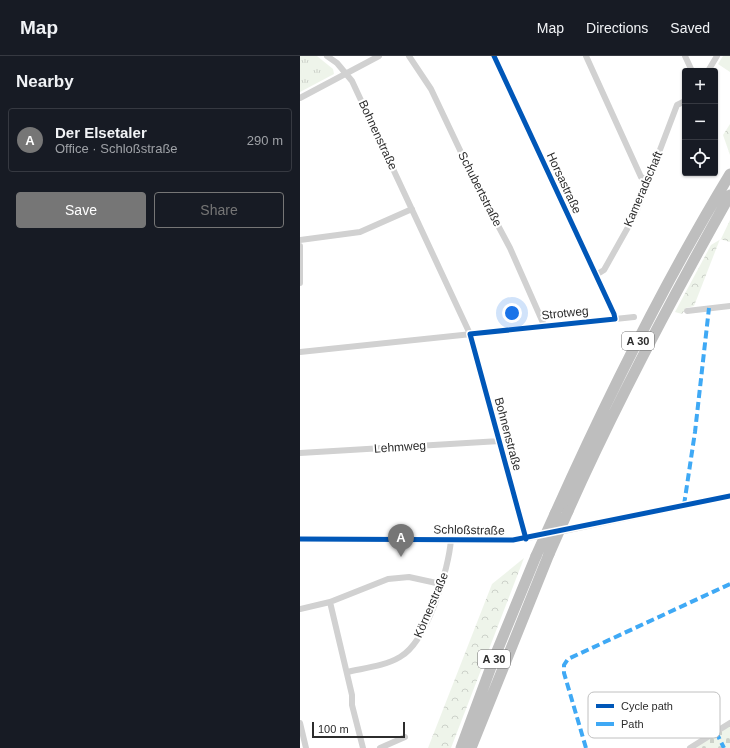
<!DOCTYPE html>
<html lang="en">
<head>
<meta charset="utf-8">
<style>
	:root { --surface:#171b24; --page:#242831; --text:#f1f3f6; --muted:#9ea1a6; --line:#363941; --accent:#767676 }
	body { margin:0; font-family:Helvetica,sans-serif; background:var(--page); color:var(--text) }
	.controls { position:absolute; right:12px; top:12px; display:grid; overflow:hidden; border-radius:4px; box-shadow:0 1px 3px #0004 }
	.controls button { width:36px; height:36px; display:grid; place-items:center; padding:0; border:0; border-bottom:1px solid var(--line); background:var(--surface); color:var(--text); font:20px sans-serif }
	.scale { position:absolute; left:12px; bottom:10px; width:93px; box-sizing:border-box; padding-left:4px; border:2px solid #2c2c2c; border-top:0; font-size:11px; line-height:14px; white-space:nowrap; color:#2c2c2c; -webkit-text-stroke:3px #fff; paint-order:stroke }
	.you { position:absolute; left:212px; top:257px; width:14px; height:14px; margin:-10px; border:3px solid #fff; border-radius:50%; background:#1a73e8; box-shadow:0 0 0 6px #1a73e833 }
	.badge { display:grid; place-items:center; width:26px; height:26px; border-radius:50%; background:var(--accent); color:#fff; font-size:13px; font-weight:700 }
	.pin { position:absolute; translate:-50% -33px; filter:drop-shadow(0 1px 2px #0008) }
	.pin::after { content:''; position:absolute; top:21px; width:14px; height:12px; background:inherit; clip-path:polygon(0 0,100% 0,50% 100%) }
	.list { margin:0; padding:0; list-style:none }
	h2 { display:flex; justify-content:space-between; align-items:center; height:52px; margin:0; padding:0 16px; font-size:17px }
	h2 small { font-size:13px; font-weight:400; color:var(--muted) }
	.list li { display:grid; grid-template-columns:26px 1fr auto; gap:12px; align-items:center; box-sizing:border-box; height:64px; margin:0 8px 8px; padding:0 8px; border:1px solid var(--line); border-radius:4px }
	.list b { display:block; font-size:15px; white-space:nowrap }
	.list p { margin:0; font-size:13px; white-space:nowrap; color:var(--muted) }
	.list em { font-size:13px; font-style:normal; color:var(--muted) }
	.actions { display:flex; gap:8px; padding:12px 16px }
	.actions a { flex:1; padding:9px 0; border:1px solid var(--accent); border-radius:4px; text-align:center; font-size:14px; color:var(--accent) }
	.actions .main { background:var(--accent); color:#fff }
	.icon { flex:none; width:22px; height:22px; fill:none; stroke:currentColor; stroke-width:2; stroke-linecap:round; stroke-linejoin:round }
	.map { position:relative; flex:none; width:430px; height:692px; overflow:hidden }
	header { display:flex; align-items:center; gap:24px; box-sizing:border-box; height:56px; padding:0 20px; background:var(--surface); border-bottom:1px solid var(--line) }
	header strong { font-size:19px }
	nav { display:flex; gap:22px; margin-inline-start:auto; font-size:14px }
	main { display:flex }
	aside { flex:1; background:var(--surface) }
	.map>svg:first-child { display:block }
	.green { fill:#eef4ea }
	.forest { fill:url(#forest-crowns) }
	.cemetery { fill:url(#cemetery-stones) }
	.park { fill:url(#park-tufts) }
	.lines { fill:none; stroke-linecap:round; stroke-linejoin:round }
	.minor { stroke:#d1d1d1; stroke-width:6 }
	.motorway { stroke:#bebebe; stroke-width:11 }
	.motorway-bridge { stroke:#bebebe; stroke-width:11 }
	.quiet { stroke:#3fa9f5; stroke-width:4; stroke-dasharray:8 4; stroke-linecap:butt }
	.cycleway-casing { stroke:#fff; stroke-width:8 }
	.cycleway { stroke:#0057b8; stroke-width:5 }
	.labels { text-anchor:middle; stroke-width:4; stroke-linejoin:round; paint-order:stroke }
	.shield { fill:#fff; stroke:#6b6b6b; stroke-width:1 }
	.shield-label { font-size:11px; font-weight:bold; fill:#2c2c2c }
	.street-label { font-size:12px; fill:#2c2c2c; stroke:#fff }
	.key { fill:#fff; stroke:#c0c0c0; stroke-width:1 }
	.key-label { font-size:11px; fill:#2c2c2c }
</style>
</head>
<body>
<header>
<strong>Map</strong>
<nav><a>Map</a><a>Directions</a><a>Saved</a></nav>
</header>
<main>
<aside>
<h2>Nearby<small></small></h2>
<ul class="list">
<li><span class="badge">A</span><div><b>Der Elsetaler</b><p>Office · Schloßstraße</p></div><em>290 m</em></li>
</ul>
<div class="actions"><a class="main">Save</a><a>Share</a></div>
</aside>
<div class="map">
<svg width="430" height="692" viewBox="0 0 430 692">
	<defs>
		<pattern id="forest-crowns" width="20" height="18" patternUnits="userSpaceOnUse"><rect width="20" height="18" fill="#eef4ea"/><path d="M2 6a3 3 0 1 1 6 0M12 15a3 3 0 1 1 6 0" fill="none" stroke="#ccd1c9"/></pattern>
		<pattern id="cemetery-stones" width="16" height="16" patternUnits="userSpaceOnUse"><rect width="16" height="16" fill="#eef4ea"/><path d="M2 7V4a2 2 0 0 1 4 0v3zM10 15v-3a2 2 0 0 1 4 0v3z" fill="#ccd1c9"/></pattern>
		<pattern id="park-tufts" width="24" height="20" patternUnits="userSpaceOnUse"><rect width="24" height="20" fill="#eef4ea"/><path d="M3 7l-1-3M5 7V3M7 7l1-3M15 17l-1-3M17 17v-4M19 17l1-3" fill="none" stroke="#ccd1c9"/></pattern>
	</defs>
	<rect width="100%" height="100%" fill="#fff"/>
	<path class="green" d="M423,0H430V16L418,8Z"/>
	<path class="forest" d="M430,68V99L423,79Z
		M430,164V186L420,183L394,250L386,252L382,258L375,256L411,189L421,183Z
		M224,502L151,692H128L192,528Z"/>
	<path class="cemetery" d="M430,666V692H387Z"/>
	<path class="park" d="M0,0H17L33,13L34,18L0,36Z"/>
	<g class="lines">
		<path class="minor" d="M27,0L37,7L52,25L170,278L226,483
			M109,0L131,33L177,130L210,192L244,269
			M194,0L314,258L315,263
			M286,0L341,121L349,124
			M385,0L392,15
			M408,15L417,0
			M0,42L79,0
			M0,184L60,176L112,153
			M0,190V227
			M296,219L304,214L336,157L377,49L385,45
			M387,255L430,250
			M0,296L334,261
			M0,397L200,385
			M259,476L430,440
			M0,483L213,484L246,479
			M30,546L88,523L109,521L141,528
			M0,553L30,546L52,639V649L63,692
			M47,616C64,612 85,610 100,601C127,586 149,513 151,483
			M0,667L6,692
			M80,692L105,681
			M390,692L430,667"/>
		<path class="motorway" d="M268,455C316,347 372,242 430,139
			M255,458C307,342 364,227 430,118
			M161,692L195,600L236,500
			M171,692L249,498"/>
		<path class="motorway-bridge" d="M249,498L268,455
			M236,500L255,458"/>
		<path class="quiet" d="M384,449L395,376L409,252
			M416,676L424,692
			M286,692L264,617V609L268,603L430,528"/>
		<g class="cycleway-casing">
			<path id="cycleway" d="M194,0L314,258L315,263L170,278L226,483
				M0,483L213,484L430,440"/>
		</g>
		<use href="#cycleway" class="cycleway"/>
	</g>
	<g class="labels">
		<g class="shield">
			<rect x="322" y="276" width="32" height="18" rx="3"/>
			<rect x="178" y="594" width="32" height="18" rx="3"/>
		</g>
		<g class="shield-label">
			<text x="338" y="289">A 30</text>
			<text x="194" y="607">A 30</text>
		</g>
		<g class="street-label">
			<text transform="translate(78 79) rotate(65)" y="4">Bohnenstraße</text>
			<text transform="translate(264 127) rotate(65)" y="4">Horsastraße</text>
			<text transform="translate(180 133) rotate(63)" y="4">Schubertstraße</text>
			<text transform="translate(343 133) rotate(-67)" y="4">Kameradschaft</text>
			<text transform="translate(265 257) rotate(-6)" y="4">Strotweg</text>
			<text transform="translate(208 378) rotate(75)" y="4">Bohnenstraße</text>
			<text transform="translate(100 391) rotate(-4)" y="4">Lehmweg</text>
			<text transform="translate(169 474) rotate(1)" y="4">Schloßstraße</text>
			<text transform="translate(131 549) rotate(-67)" y="4">Körnerstraße</text>
		</g>
	</g>
	<rect x="288" y="636" width="132" height="46" rx="6" class="key"/>
	<rect x="296" y="648" width="18" height="4" fill="#0057b8"/>
	<rect x="296" y="666" width="18" height="4" fill="#3fa9f5"/>
	<g class="key-label">
		<text x="321" y="654">Cycle path</text>
		<text x="321" y="672">Path</text>
	</g>
</svg>
<div class="controls">
<button>+</button>
<button>−</button>
<button><svg class="icon" aria-label="locate" viewBox="0 0 24 24"><circle cx="12" cy="12" r="6"/><path d="M12 2v4M12 18v4M2 12h4M18 12h4"/></svg></button>
</div>
<div class="scale">100 m</div>
<div class="you"></div>
<div class="pin badge" style="left:101px;top:501px">A</div>
</div>
</main>
</body>
</html>
